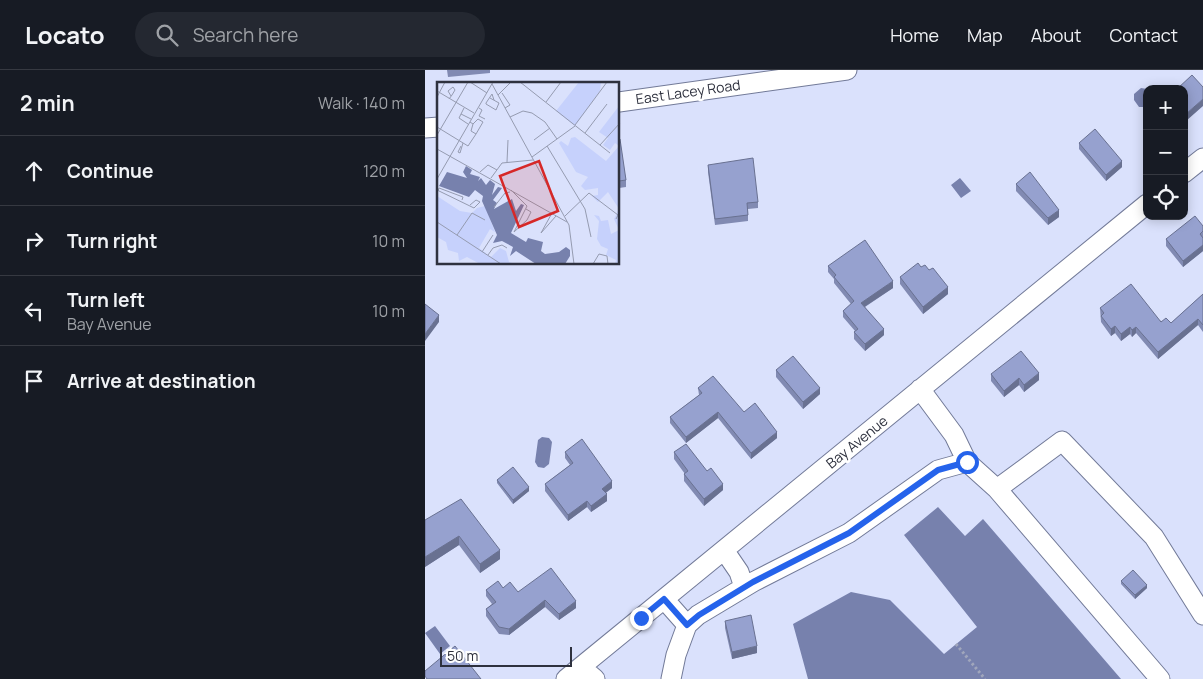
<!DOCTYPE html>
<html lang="en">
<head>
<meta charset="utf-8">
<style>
	:root { --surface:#171b24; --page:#242831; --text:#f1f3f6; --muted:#9ea1a6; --line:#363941 }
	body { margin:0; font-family:Manrope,sans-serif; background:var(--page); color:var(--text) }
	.controls { position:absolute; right:15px; top:15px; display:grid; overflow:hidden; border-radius:10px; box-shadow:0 2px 12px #0003 }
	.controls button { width:45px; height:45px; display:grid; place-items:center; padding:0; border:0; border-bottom:1px solid var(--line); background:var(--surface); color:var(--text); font:25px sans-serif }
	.scale { position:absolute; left:15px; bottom:12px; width:132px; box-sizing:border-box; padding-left:5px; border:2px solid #2e313e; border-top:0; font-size:14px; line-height:18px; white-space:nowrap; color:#2e313e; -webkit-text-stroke:4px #fff; paint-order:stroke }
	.stop { position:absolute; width:15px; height:15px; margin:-11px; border:4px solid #2563eb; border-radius:50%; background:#fff }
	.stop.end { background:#2563eb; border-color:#fff; box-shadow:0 1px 5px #0008 }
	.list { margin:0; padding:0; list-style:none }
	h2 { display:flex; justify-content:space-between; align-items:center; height:65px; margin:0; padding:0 20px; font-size:21px }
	h2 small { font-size:16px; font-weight:400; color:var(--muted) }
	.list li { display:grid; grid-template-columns:32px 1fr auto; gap:15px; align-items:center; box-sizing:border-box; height:70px; padding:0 20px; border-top:1px solid var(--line) }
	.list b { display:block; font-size:19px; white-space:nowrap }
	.list p { margin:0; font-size:16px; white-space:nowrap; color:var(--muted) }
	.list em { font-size:16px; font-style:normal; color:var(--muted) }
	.icon { flex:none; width:28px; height:28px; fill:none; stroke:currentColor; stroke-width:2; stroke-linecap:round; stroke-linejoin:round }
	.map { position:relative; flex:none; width:778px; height:609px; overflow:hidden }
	header { display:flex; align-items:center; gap:30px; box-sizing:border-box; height:70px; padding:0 25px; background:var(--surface); border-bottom:1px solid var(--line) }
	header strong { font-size:24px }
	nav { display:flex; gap:28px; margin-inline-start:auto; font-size:18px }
	.search { width:350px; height:45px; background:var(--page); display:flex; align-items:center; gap:12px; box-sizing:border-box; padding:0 18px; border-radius:28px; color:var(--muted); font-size:19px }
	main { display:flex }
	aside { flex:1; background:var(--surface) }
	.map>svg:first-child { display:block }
	.water { fill:#7781ad }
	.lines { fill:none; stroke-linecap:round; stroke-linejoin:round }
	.minor-casing { stroke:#727a98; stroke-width:21 }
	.path { stroke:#a0a6bc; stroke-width:3; stroke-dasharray:2.5 2.5; stroke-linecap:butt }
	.minor { stroke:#fff; stroke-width:19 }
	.wall { fill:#818ab2 }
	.shaded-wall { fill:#697191 }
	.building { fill:#96a1cf; stroke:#697191 }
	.route { stroke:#2563eb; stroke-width:6 }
	.labels { text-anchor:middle; stroke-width:5; stroke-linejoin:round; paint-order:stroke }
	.street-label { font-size:14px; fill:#2e313e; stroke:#fff }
	.inset-road { fill:none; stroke:#959bb0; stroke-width:1 }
	.view { fill:#d62828; fill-opacity:0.15; stroke:#d62828; stroke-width:2.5 }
	.inset-edge { fill:none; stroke:#2e313e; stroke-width:2.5 }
</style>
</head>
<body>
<header>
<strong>Locato</strong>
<div class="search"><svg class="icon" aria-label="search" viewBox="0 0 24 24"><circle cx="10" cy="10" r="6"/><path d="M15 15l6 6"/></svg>Search here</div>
<nav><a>Home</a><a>Map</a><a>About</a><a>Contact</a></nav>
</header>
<main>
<aside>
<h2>2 min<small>Walk · 140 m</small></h2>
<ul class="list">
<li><svg class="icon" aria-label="ahead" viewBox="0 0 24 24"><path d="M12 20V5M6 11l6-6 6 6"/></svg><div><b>Continue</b></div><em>120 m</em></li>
<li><svg class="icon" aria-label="right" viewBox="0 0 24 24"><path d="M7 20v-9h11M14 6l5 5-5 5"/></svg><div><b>Turn right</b></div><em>10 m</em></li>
<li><svg class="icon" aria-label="left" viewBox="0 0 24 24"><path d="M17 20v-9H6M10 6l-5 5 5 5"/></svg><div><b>Turn left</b><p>Bay Avenue</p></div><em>10 m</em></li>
<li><svg class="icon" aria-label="arrive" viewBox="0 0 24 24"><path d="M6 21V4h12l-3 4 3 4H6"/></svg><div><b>Arrive at destination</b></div></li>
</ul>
</aside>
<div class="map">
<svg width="778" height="609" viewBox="0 0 778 609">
	<rect width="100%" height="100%" fill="#dae1fc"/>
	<path class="water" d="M716,18L722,19L720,37H714L709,30V24Z
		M535,108L546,121L536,128L526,115Z
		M117,367L124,368L127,372L124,394L119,398L113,397L110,392L113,370Z
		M513,437L540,466L558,449L696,609H383L368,554L426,522L465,530L519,584L552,557L479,465Z
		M10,556L25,576L15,584L0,563Z"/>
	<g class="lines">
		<g class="minor-casing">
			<path id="minor" d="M194,32L422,0
				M0,58L14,57
				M759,103L778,88
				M495,319L529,365L542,392
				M572,419L637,371L729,467L778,545
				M299,480L314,502L319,517
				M239,529L262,555L273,545L328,512L424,463L513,400L542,392L572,419L735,609
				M156,597L170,609
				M141,609L722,134
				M246,609L251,585L262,555"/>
		</g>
		<path class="path" d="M531,574L560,609"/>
		<use href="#minor" class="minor"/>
	</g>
	<path class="wall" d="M22,0H65V3L23,7Z
		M767,5L761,51L759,49V19Z
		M194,69L201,110V117L194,118Z
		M654,73L697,97L681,111L654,79Z
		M283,95L333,132V138L323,139V151L290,155L283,102Z
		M591,114L634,147L623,155L591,121Z
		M778,156V181L758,197L741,176V169Z
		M403,196L468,218L440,237L459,265L440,281L429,269V262L430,261L418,247V241L426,234L409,213V209L403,202Z
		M496,197L523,224L498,244L475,214V207Z
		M778,224V262L773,255L733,289L711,263L707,267L705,264L696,271L690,263L686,266L676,252L675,238L746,253Z
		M351,300L395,324L378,339L351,307Z
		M566,304L614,310L599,322L594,315L579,327L566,311Z
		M273,318L319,342L352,368L326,389L293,348L261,373L245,353V347L274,325Z
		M140,382L187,418L181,423L182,431L166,442L162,437L143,451L120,421V414L145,395L140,388Z
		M249,382L298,420L279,436L259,411V404H260L249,389Z
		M72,410L104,421L88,434L72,413Z
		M36,429L75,489L55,503L34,475L0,497Z
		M696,511L722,518L710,529L696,514Z
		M78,518L93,522L151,538L134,550L120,537L84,565L74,564L61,546V539L67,534L61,526V520Z
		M300,551L332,583L307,589L300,558Z"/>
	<path class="shaded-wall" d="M778,29V36L761,51V44Z
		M697,91V97L681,111V105Z
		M634,140V147L623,155V148Z
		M778,175V181L758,197V191Z
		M468,211V218L436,239V233Z
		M523,217V224L498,244V237Z
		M14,245V252L0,271V264Z
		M773,249V255L733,289V282Z
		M690,256V263L686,266V259Z
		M705,257V264L696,271V264Z
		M711,257V263L707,267V260Z
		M459,259V265L440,281V274Z
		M614,303V310L599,322V315Z
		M594,308V315L579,327V321Z
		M395,318V324L378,339V332Z
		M293,342V348L261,373V367Z
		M352,362V368L326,389V383Z
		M187,411V418L177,425V419Z
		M298,414V420L279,436V429Z
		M104,417V421L88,434V430Z
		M182,424V431L166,442V436Z
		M162,431V437L143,451V445Z
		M34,466V475L0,497V487Z
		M75,480V489L55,503V494Z
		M722,515V518L710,529V525Z
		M120,530V537L84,565V559Z
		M151,531V538L134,550V544Z
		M332,576V583L307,589V582Z"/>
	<path class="building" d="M767,5L778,17V29L761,44L759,43V19H752Z
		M670,59L697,91L681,105L654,73Z
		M194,69H195L201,110L194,111Z
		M328,88L333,132L322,133L323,145L290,149L283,95Z
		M605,102L634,140L623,148L591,114Z
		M770,146L778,156V161L775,164L778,168V175L758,191L741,169Z
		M440,170L468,211L436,233L459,259L440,274L429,262L433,259L418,241L429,231L409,207L411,205L403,196Z
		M493,193L496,197L500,195L504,200L508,198L523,217L498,237L475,207Z
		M706,214L736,252L741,248L746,253L778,224V255L773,249L733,282L711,257L707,260L705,257L696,264L690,256L686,259L676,246L679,243L675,238Z
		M0,234L14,245L0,264Z
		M596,281L614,303L599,315L594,308L579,321L566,304Z
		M368,286L395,318L378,332L351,300Z
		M288,306L319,342L330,333L352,362L326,383L293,342L261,367L245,347L277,323L273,318Z
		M157,369L187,411L177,419L182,424L166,436L162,431L143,445L120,414L148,393L140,382Z
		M261,374L282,401L286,398L298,414L279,429L259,404L263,401L249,382Z
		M88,397L104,417L88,430L72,410Z
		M36,429L75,480L55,494L34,466L0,487V450Z
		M126,498L151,531L134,544L120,530L84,559L74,557L61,539L71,532L61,520L73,511L78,518L85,512L93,522Z
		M708,500L722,515L710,525L696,511Z
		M326,545L332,576L307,582L300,551Z
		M30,576L56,609H2L0,606V601Z"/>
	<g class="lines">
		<path class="route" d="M216,548L239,529L262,555L274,545L328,512L424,463L513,400L542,392"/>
	</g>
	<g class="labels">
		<g class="street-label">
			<text transform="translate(263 22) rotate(-8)" y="5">East Lacey Road</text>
			<text transform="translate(432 372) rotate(-39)" y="5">Bay Avenue</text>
		</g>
	</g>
	<g transform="translate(12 12)">
		<rect width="182" height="182" fill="#dae1fc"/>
		<path d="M142,0H164L163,9L138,44L119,29ZM182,24V182H178L179,178L169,173L171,167L164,164L160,157L162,139L157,133L162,134L164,139L171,138L174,152L182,148L177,137L182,127L171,110L161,120L155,114L161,113V106L148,108L144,104L151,95L139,90L122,61L124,59L131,64L134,56L138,55L169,79L182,64L178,61L173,68L166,63L171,56L162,50ZM0,114L23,129L35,131L40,126L48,124L58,150L53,147L42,166L54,175L63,166L69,169L72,180L78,182H43L30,175L22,179L21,171L11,168L9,160L0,155Z" fill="#c6d1fc"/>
		<path d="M29,84L35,88L33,92L43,95L41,99L44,96L49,103L53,98L58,102L55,113L61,105L65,106L56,118L60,121L57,127L75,117L79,129L84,122L87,123L74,151L89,160L91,156L106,160L104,169L108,172L122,170L129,165L133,168V174L128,182H99L79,169L73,174L76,165L65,159L56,161L60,153L45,119L46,114L38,108L32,115L2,104L10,90L30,96L26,90Z" fill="#7781ad"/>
		<path class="inset-road" d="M33,0L50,11M83,0L173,71M55,2L132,143L137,182M0,9L37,31M65,11L73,23L68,26M61,13L74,0M0,15L8,0M53,16L62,21L59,28L49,22V21L55,12L57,18M12,17L15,13L18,8L16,5L11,9L14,14M109,20L124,0M27,26L24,32L34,37M42,26L45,28L42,34L48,37M24,32L22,36L31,42M73,35L86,29L95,31L108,40L120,57M33,40L36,42L34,49L39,52L46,40L41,37L36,42M138,43L170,0M0,45L31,64L39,52M148,51L170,22M0,53L31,0M97,58L113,46M163,63L183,41M24,64L21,70L23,71L26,61M110,64L148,127L154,155M0,67L130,140M95,75L138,44M70,80L71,58M43,90L51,83L60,88M54,96L65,81L96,78M0,97L56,0M0,108L37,126L43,120L39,118L33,123M74,108L90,124L77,150L90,138L94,130L89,127M1,109L2,106L26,115L25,118M57,125L68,111L73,110M115,131L104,151L119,134M128,134L152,111L181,133L179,137M0,140L64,182M20,153L35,131L48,138M45,170L56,153M51,173L56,166L65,163L70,166M156,182L162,172L170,174L171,182"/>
		<path class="view" d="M102,79L121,129L82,145L63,94Z"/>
		<rect width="182" height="182" class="inset-edge"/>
	</g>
</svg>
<div class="controls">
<button>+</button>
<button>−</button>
<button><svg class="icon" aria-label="locate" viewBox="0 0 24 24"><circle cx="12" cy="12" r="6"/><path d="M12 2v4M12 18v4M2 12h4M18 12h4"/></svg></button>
</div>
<div class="scale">50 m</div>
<div class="stop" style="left:542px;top:392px"></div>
<div class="stop end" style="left:216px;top:548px"></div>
</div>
</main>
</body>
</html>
